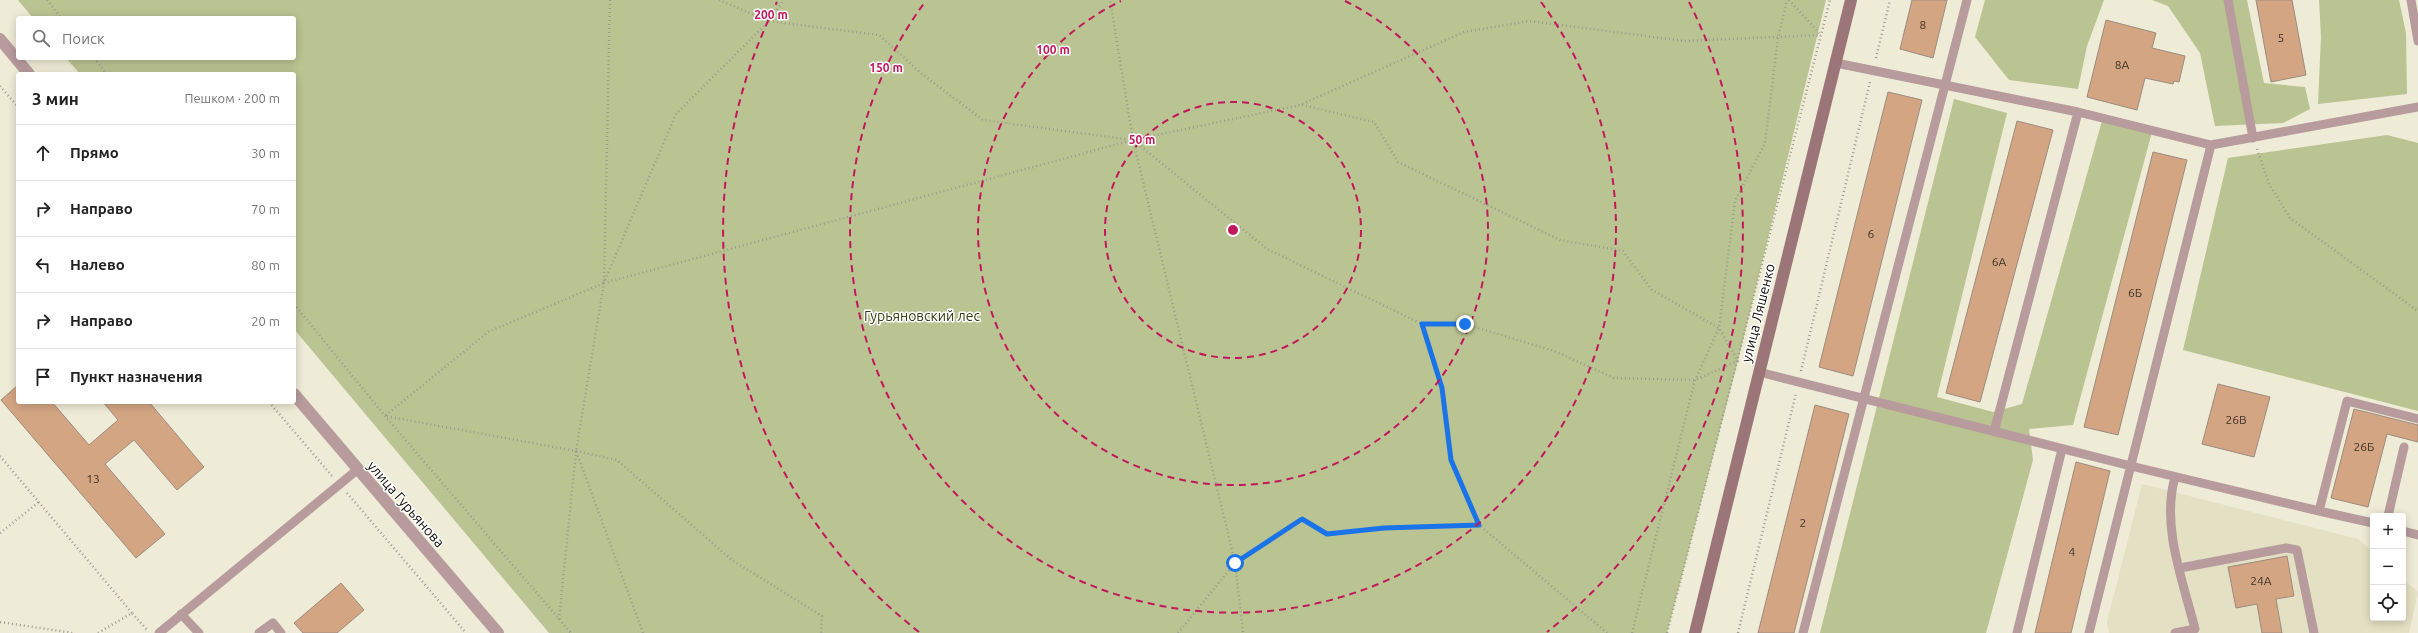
<!DOCTYPE html>
<html lang="ru">
<head>
<meta charset="utf-8">
<style>
	:root { --surface:#fff; --page:#f6f6f6; --text:#222; --muted:#767676; --line:#e0e0e0 }
	body { margin:0; font-family:Ubuntu,sans-serif; background:var(--page); color:var(--text) }
	.controls { position:absolute; right:12px; bottom:12px; display:grid; overflow:hidden; border-radius:4px; box-shadow:0 2px 10px #0003 }
	.controls button { width:36px; height:36px; display:grid; place-items:center; padding:0; border:0; border-bottom:1px solid var(--line); background:var(--surface); color:var(--text); font:20px sans-serif }
	.stop { position:absolute; width:12px; height:12px; margin:-9px; border:3px solid #1a73e8; border-radius:50%; background:#fff }
	.stop.end { background:#1a73e8; border-color:#fff; box-shadow:0 1px 4px #0008 }
	.list { margin:0; padding:0; list-style:none }
	h2 { display:flex; justify-content:space-between; align-items:center; height:52px; margin:0; padding:0 16px; font-size:17px }
	h2 small { font-size:13px; font-weight:400; color:var(--muted) }
	.list li { display:grid; grid-template-columns:26px 1fr auto; gap:12px; align-items:center; box-sizing:border-box; height:56px; padding:0 16px; border-top:1px solid var(--line) }
	.list b { display:block; font-size:15px; white-space:nowrap }
	.list em { font-size:13px; font-style:normal; color:var(--muted) }
	.icon { flex:none; width:22px; height:22px; fill:none; stroke:currentColor; stroke-width:2; stroke-linecap:round; stroke-linejoin:round }
	.map { position:relative; flex:none; width:2418px; height:633px; overflow:hidden }
	.search { position:absolute; background:var(--surface); box-shadow:0 2px 10px #0003; left:16px; top:16px; width:280px; height:44px; display:flex; align-items:center; gap:10px; box-sizing:border-box; padding:0 14px; border-radius:4px; color:var(--muted); font-size:15px }
	.panel { position:absolute; background:var(--surface); box-shadow:0 2px 10px #0003; left:16px; top:72px; width:280px; height:332px; border-radius:4px }
	.map>svg:first-child { display:block }
	.built { fill:#e4e0c3 }
	.green { fill:#bac392 }
	.building { fill:#d4a583; stroke:#9c8b7f }
	.lines { fill:none; stroke-linecap:round; stroke-linejoin:round }
	.path { stroke:#9d9a8b; stroke-width:2.5; stroke-dasharray:1 3; stroke-linecap:butt }
	.service { stroke:#b79b9d; stroke-width:9 }
	.tertiary { stroke:#b79b9d; stroke-width:12 }
	.secondary { stroke:#9c7578; stroke-width:12 }
	.route { stroke:#1a73e8; stroke-width:5 }
	.ring { fill:none; stroke:#c2185b; stroke-width:2; stroke-dasharray:7 5 }
	.labels { text-anchor:middle; stroke-width:3; stroke-linejoin:round; paint-order:stroke }
	.number-label { font-size:12px; fill:#3e3224 }
	.street-label { font-size:14px; fill:#0c0b05; stroke:#fff }
	.park-label { font-size:14px; fill:#363c13; stroke:#fff }
	.centre { fill:#c2185b; stroke:#fff; stroke-width:2 }
	.ring-label { font-size:12px; text-anchor:middle; font-weight:bold; fill:#c2185b; stroke:#fff; stroke-width:3; stroke-linejoin:round; paint-order:stroke }
</style>
</head>
<body>
<div class="map">
<svg width="2418" height="633" viewBox="0 0 2418 633">
	<rect width="100%" height="100%" fill="#eeebd6"/>
	<path class="built" d="M2142,484L2358,539L2373,552V618H2403V579L2418,592L2409,633H2109L2107,622Z"/>
	<path class="green" d="M18,0H1826L1738,361L1667,633H549L294,329V74H80L66,58H294V18H33Z
		M1985,0H2104L2087,46L2078,89L2009,80L1975,37Z
		M2152,0H2247L2264,83L2305,87L2310,109L2283,123L2215,126L2200,53L2168,6Z
		M2319,0H2399L2406,33L2407,94L2318,104L2321,37Z
		M1954,99L2007,113L1937,397L1993,412L2022,404L2102,121L2152,132L2073,425L2029,429L2033,460L1986,633H1820Z
		M2387,135L2418,143V411L2183,350L2228,158Z"/>
	<path class="building" d="M1912,0H1947L1933,58L1900,49Z
		M2256,0H2292L2306,75L2271,82Z
		M2106,20L2156,33L2152,48L2185,56L2179,82L2174,81L2173,84L2145,78L2137,110L2087,97Z
		M1888,92L1922,100L1853,376L1819,367Z
		M2017,121L2053,130L1980,402L1946,393Z
		M2153,152L2187,160L2118,435L2084,427Z
		M2218,384L2270,397L2254,457L2202,444Z
		M18,385V402H52L89,445L118,420L103,402H149L204,467L177,490L134,440L105,464L165,534L136,558L1,400Z
		M1815,405L1849,414L1794,633H1758Z
		M2354,409L2418,425V442L2387,434L2368,507L2331,498Z
		M2076,462L2110,471L2071,633H2035Z
		M2287,556L2294,596L2276,599L2282,633H2262L2257,604L2236,608L2228,567Z
		M341,583L364,610L337,633H303L294,623Z"/>
	<g class="lines">
		<path class="path" d="M47,0L61,18
			M719,0L769,21L784,0
			M1789,0L1821,35
			M94,58L107,74
			M1876,58L1890,0
			M0,86L18,107
			M1302,105L1374,122L1398,162L1560,240L1623,251L1652,290L1719,328L1738,361L1695,380L1614,378L1554,351L1465,324H1422
			M2257,149L2269,184L2290,218L2418,311
			M605,280L676,114L769,21L879,35L922,74L983,120L1133,140L1110,0
			M294,304L385,416L571,633
			M1801,371L1870,82
			M269,402L332,476
			M576,451L617,460L732,560L822,616L821,633
			M0,456L132,613
			M347,493L466,633
			M0,533L39,502
			M559,619L576,451L385,416L488,332L604,283L610,0
			M0,622L73,633
			M98,633L132,613L148,631
			M643,633L576,451L604,283L1133,140L1235,563L1243,633
			M1178,633L1235,563L1302,519L1327,534L1384,528L1479,525
			M1607,633L1479,525L1451,460L1442,388L1422,324L1267,249L1133,140L1300,105L1464,32L1529,21L1684,41L1821,35
			M1632,633L1695,380L1719,328L1735,201L1765,143L1778,38L1787,0
			M1667,633L1830,0
			M1738,633L1796,393"/>
		<path class="service" d="M2228,0L2253,138
			M2411,0L2418,41
			M1836,63L2078,112L2211,145L2418,107
			M1759,372L2131,466L2319,511L2347,401L2418,419
			M1994,432L2078,112
			M2319,511L2373,523
			M2388,516L2404,447
			M2403,531L2418,535
			M2180,568L2286,548L2297,550L2314,633
			M181,614L199,633
			M159,633L357,470
			M259,633L273,623L281,633
			M1803,633L1967,0
			M2017,633L2062,449
			M2089,633L2211,145
			M2175,633L2195,629C2183,581 2161,526 2175,477"/>
		<path class="tertiary" d="M0,39L29,74
			M294,394L498,633"/>
		<path class="secondary" d="M1695,633L1851,0"/>
	</g>
	<g class="lines">
		<path class="route" d="M1235,563L1302,519L1327,534L1384,528L1479,525L1451,460L1442,388L1422,324H1465"/>
	</g>
	<g class="ring">
		<circle cx="1233" cy="230" r="128"/>
		<path d="M1345 1A255 255 0 1 1 1121 1"/>
		<path d="M1541 2A383 383 0 1 1 925 2"/>
		<path d="M919 632A510 510 0 0 1 777 2M1689 2A510 510 0 0 1 1547 632"/>
	</g>
	<g class="labels">
		<g class="number-label">
			<text x="1923" y="29">8</text>
			<text x="2281" y="42">5</text>
			<text x="2122" y="69">8А</text>
			<text x="1871" y="238">6</text>
			<text x="1999" y="266">6А</text>
			<text x="2135" y="297">6Б</text>
			<text x="2236" y="424">26В</text>
			<text x="2364" y="451">26Б</text>
			<text x="93" y="483">13</text>
			<text x="1803" y="527">2</text>
			<text x="2072" y="556">4</text>
			<text x="2261" y="585">24А</text>
		</g>
		<g class="street-label">
			<text transform="translate(1758 313) rotate(-76)" y="5">улица Ляшенко</text>
			<text transform="translate(406 504) rotate(49)" y="5">улица Гурьянова</text>
		</g>
		<g class="park-label">
			<text x="922" y="321">Гурьяновский лес</text>
		</g>
	</g>
	<circle cx="1233" cy="230" r="6" class="centre"/>
	<g class="ring-label">
		<text x="771" y="19">200 m</text>
		<text x="1053" y="54">100 m</text>
		<text x="886" y="72">150 m</text>
		<text x="1142" y="144">50 m</text>
	</g>
</svg>
<div class="controls">
<button>+</button>
<button>−</button>
<button><svg class="icon" aria-label="locate" viewBox="0 0 24 24"><circle cx="12" cy="12" r="6"/><path d="M12 2v4M12 18v4M2 12h4M18 12h4"/></svg></button>
</div>
<div class="stop" style="left:1235px;top:563px"></div>
<div class="stop end" style="left:1465px;top:324px"></div>
<div class="search"><svg class="icon" aria-label="search" viewBox="0 0 24 24"><circle cx="10" cy="10" r="6"/><path d="M15 15l6 6"/></svg>Поиск</div>
<section class="panel">
<h2>3 мин<small>Пешком · 200 m</small></h2>
<ul class="list">
<li><svg class="icon" aria-label="ahead" viewBox="0 0 24 24"><path d="M12 20V5M6 11l6-6 6 6"/></svg><div><b>Прямо</b></div><em>30 m</em></li>
<li><svg class="icon" aria-label="right" viewBox="0 0 24 24"><path d="M7 20v-9h11M14 6l5 5-5 5"/></svg><div><b>Направо</b></div><em>70 m</em></li>
<li><svg class="icon" aria-label="left" viewBox="0 0 24 24"><path d="M17 20v-9H6M10 6l-5 5 5 5"/></svg><div><b>Налево</b></div><em>80 m</em></li>
<li><svg class="icon" aria-label="right" viewBox="0 0 24 24"><path d="M7 20v-9h11M14 6l5 5-5 5"/></svg><div><b>Направо</b></div><em>20 m</em></li>
<li><svg class="icon" aria-label="arrive" viewBox="0 0 24 24"><path d="M6 21V4h12l-3 4 3 4H6"/></svg><div><b>Пункт назначения</b></div></li>
</ul>
</section>
</div>
</body>
</html>
